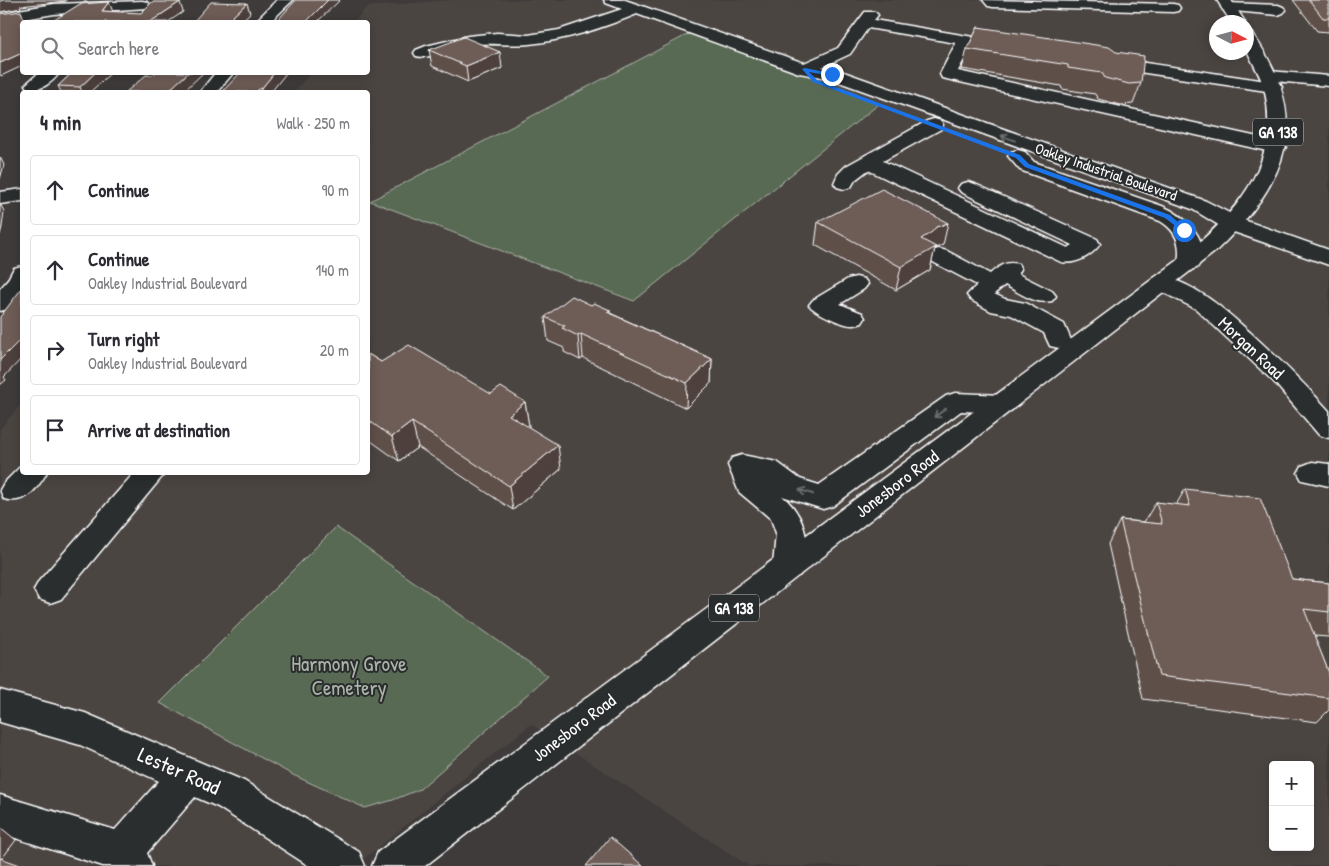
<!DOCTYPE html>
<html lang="en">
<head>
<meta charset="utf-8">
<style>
	:root { --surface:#fff; --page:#f7f7f7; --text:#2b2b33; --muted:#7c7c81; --line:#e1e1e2 }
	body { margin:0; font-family:"Patrick Hand",sans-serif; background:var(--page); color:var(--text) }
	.controls { position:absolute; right:15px; bottom:15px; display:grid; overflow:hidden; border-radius:5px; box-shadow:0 2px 12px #0003 }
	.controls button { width:45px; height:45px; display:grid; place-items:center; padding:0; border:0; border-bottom:1px solid var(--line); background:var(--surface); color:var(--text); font:25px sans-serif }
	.compass { position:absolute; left:1209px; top:15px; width:45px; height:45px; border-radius:50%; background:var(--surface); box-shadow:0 2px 12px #0003; rotate:96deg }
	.stop { position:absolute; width:15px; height:15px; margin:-11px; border:4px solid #1a73e8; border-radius:50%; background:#fff }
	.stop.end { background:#1a73e8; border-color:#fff; box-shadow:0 1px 5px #0008 }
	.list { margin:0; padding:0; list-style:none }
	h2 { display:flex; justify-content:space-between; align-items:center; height:65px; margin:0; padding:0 20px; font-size:21px }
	h2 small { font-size:16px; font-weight:400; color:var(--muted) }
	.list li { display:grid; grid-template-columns:32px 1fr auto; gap:15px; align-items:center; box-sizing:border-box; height:70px; margin:0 10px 10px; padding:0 10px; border:1px solid var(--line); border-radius:5px }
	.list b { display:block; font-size:19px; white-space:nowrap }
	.list p { margin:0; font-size:16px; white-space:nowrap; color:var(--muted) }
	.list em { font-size:16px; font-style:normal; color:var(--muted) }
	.icon { flex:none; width:28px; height:28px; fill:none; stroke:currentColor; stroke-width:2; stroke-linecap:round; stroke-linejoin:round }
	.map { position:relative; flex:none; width:1329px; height:866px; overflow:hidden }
	.search { position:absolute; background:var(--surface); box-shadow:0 2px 12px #0003; left:20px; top:20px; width:350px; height:55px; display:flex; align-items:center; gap:12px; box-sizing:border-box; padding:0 18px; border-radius:5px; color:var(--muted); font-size:19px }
	.panel { position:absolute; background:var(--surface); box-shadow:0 2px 12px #0003; left:20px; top:90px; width:350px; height:385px; border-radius:5px }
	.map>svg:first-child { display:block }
	.built { fill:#4c4542; fill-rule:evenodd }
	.green { fill:#586a53; stroke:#acb4a9 }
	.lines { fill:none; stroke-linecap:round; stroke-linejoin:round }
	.minor-casing { stroke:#fff; stroke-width:3 }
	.highway-casing { stroke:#fff; stroke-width:3 }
	.minor { fill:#2a2d2e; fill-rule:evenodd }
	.highway { fill:#2a2d2e; fill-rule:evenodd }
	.wall { fill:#5f4f4a; stroke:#fff }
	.shaded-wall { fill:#4d403c; stroke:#fff }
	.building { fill:#6e5c56; stroke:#fff }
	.oneway { stroke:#6a6c6d }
	.route { fill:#1a73e8 }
	.labels { text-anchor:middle; stroke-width:4; stroke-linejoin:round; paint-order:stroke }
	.far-street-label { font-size:15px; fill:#fff; stroke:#2a2d2e }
	.shield { fill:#2a2d2e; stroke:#bfc0c0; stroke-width:1 }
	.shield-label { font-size:16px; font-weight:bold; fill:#fff }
	.street-label { font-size:18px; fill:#fff; stroke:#2a2d2e }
	.near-park-label { font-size:21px; fill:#acb4a9; stroke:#2a2d2e }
	.near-street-label { font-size:21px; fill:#fff; stroke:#2a2d2e }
</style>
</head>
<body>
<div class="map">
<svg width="1329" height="866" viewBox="0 0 1329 866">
	<rect width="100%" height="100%" fill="#3e3b3a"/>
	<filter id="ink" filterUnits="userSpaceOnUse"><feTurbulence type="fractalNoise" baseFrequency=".02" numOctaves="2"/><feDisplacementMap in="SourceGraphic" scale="10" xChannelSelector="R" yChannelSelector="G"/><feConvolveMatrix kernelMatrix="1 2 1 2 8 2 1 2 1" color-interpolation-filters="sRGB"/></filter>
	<g filter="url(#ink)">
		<path class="built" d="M450,0H1329V866H749L531,724L355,866H0V429L22,403V472H368V92H294L311,73L368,72V22H354L367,7ZM1216,22H1246V52H1216ZM697,29L634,301L371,200ZM1273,765H1310V847H1273Z"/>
		<path class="green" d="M698,29L879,104L634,301L370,201Z
			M336,527L548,676L420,789L393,800L365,808L293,775L160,703Z"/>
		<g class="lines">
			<g class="minor-casing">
				<path id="minor" d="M277,0H293L270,22H255Z
					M604,0H625L804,63L838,48L865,12H875L878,15L874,20L1014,44L1016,47L1014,50L1008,52L971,46L958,71L1276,141L1283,143L1286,147L1283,151L1276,153L942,78L940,74L956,43L868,28L850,54L822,67L838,70L1206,201L1241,219L1329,250V265L1225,229L1192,209L828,78L799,73L637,14C602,28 567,40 529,44C509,46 489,42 468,45C454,48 429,60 416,56L414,53L416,50L426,46L468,36L497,33L528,35L559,30L622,9L606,3Z
					M983,0L1173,4L1178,5L1180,8L1178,11L1173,12L993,7L988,6Z
					M142,1L147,2L149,5L147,8L54,14L0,23V13L54,4Z
					M1228,3L1278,5L1283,7L1286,10L1283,13L1278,15L1223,10L1221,7L1223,4Z
					M1105,57L1273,82L1279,83L1282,87L1279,91L1273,92L1099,66L1097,62L1099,58Z
					M1269,71L1329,76V86L1263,80L1261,76L1263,72Z
					M40,72H60C53,82 40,92 28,89L25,85Z
					M216,72H234L217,92H200Z
					M934,119L941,121L943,125L941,129L883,161L1068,248L1073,245L961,192L958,188L961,184L968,182L975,184L1097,239L1100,244C1092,256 1075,265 1061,262L868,170L855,180L851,187L844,189L837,187L834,183L838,174L846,166L927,121Z
					M1018,150L1025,152L1034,162L1162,206C1184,215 1215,242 1197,268L1189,270L1181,268C1177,262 1179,259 1179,252C1179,237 1172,228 1160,221L1020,170L1008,156L1011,152Z
					M22,189V201L0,204V192Z
					M939,249L947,251L990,274C1000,266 1005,261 1018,264L1021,269L1018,274L1052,291L1056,296L1052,301C1035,305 1020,293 1005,285L994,294L1005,299L1025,303L1064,324L1071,340L1068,346L1059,348L1050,346L1044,333L1011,315L991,311L971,300L967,295L977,285L931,261L928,256L931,251Z
					M22,266V292L8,309L0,311V289L7,281L14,268Z
					M1162,276C1198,285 1225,310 1252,334C1279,359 1304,383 1329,411V438L1319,435L1274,382L1196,309L1154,288L1150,283L1154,278Z
					M856,277L864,279L868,284L864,289L840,304L862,313L865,318L862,323C859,324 856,325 853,325C844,326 814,312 809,305L813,300L848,279Z
					M955,393L1003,395L1012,398L1016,404L1012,410L1003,413L961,411L833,506L823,509L782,496C805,514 814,548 800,575L789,579L778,575L773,566L776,533L771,519L739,492L728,465L732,458L742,455L777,462L800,479L819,485L946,396Z
					M1312,462L1329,464V486L1302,480L1298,473L1302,466Z
					M22,465V472H47C37,490 24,505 4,499L0,490L4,483Z
					M135,472H166L61,599L50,603L39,599L34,590L39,581Z
					M0,690L85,713L244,781L359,852L365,866H309L218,807L195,797L147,853L152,866H103L0,833V795L115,830L159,781L80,745L0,722Z"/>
			</g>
			<g class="highway-casing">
				<path id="highway" d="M1217,0H1231L1245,22H1231Z
					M1246,31L1252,33C1314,121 1288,181 1216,251L425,866H372L378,852L1181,258C1234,215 1281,166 1265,92C1262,77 1253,65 1247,50C1245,45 1246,37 1246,31Z"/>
			</g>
			<use href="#minor" class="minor"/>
			<use href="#highway" class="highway"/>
		</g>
		<path class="wall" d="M1293,0H1329V32L1317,31Z
			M978,27L1141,83L1133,104L1121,105L1098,99L1095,94L1062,89L1061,86L962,69L967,49Z
			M429,50L502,68L468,82L432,66Z
			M73,72L90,92H61L58,86Z
			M818,222L943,245L935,248L930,270L896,290L815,245Z
			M591,305L610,310V313L712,359L711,383L686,408L583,358L580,360L564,352V348L548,341L545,317Z
			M368,354L381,362L491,394L525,402L529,427L561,469L513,510L418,447L399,461L368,439Z
			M1185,489L1292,579L1329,583V637L1314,636L1329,673V710L1317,722L1143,699L1108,544L1120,520L1144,522L1156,502L1176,505Z"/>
		<path class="shaded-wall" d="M4,0H66V1L20,6L21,8L0,12V1Z
			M328,0H340L317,22H306Z
			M109,2L113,12L102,11Z
			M180,2L183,12L168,22H150Z
			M247,3L250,13L240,22H227L233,16Z
			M500,52L502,68L468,82L466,66Z
			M22,53V66L1,76L0,74V63Z
			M96,72H112L90,92H82L80,87Z
			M189,72H204L183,92H167Z
			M275,72H287L271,92H262L261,89Z
			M0,157L4,165L0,179Z
			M0,204L4,211L2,227L0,235Z
			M948,223L943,245L935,248L930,270L896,290L901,267L921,239L936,227Z
			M581,334L583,358L580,360L578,336Z
			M22,338V358L4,377L6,380L0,385V360Z
			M712,359L711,383L686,408L687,383Z
			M525,402L529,426L513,439L509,415Z
			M412,422L418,447L399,461L392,437Z
			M558,445L561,469L513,510L509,486Z
			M0,827L16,840L0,861Z"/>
		<path class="building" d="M296,0H328L306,22H276Z
			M1309,0H1329V18H1323Z
			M109,2L102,11L141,13L152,2H180L150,22H51L80,4Z
			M211,2L247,3L233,16L227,22H198L199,21L193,22Z
			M21,11L25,22H22V53L0,63V14Z
			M978,27L1109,47L1116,52L1144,56L1141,83L1129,84L1105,78L1102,73L1068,68V65L967,49Z
			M464,37L500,52L466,66L429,50Z
			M73,72H96L80,87L58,86Z
			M156,72H189L167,92H126L146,75H153Z
			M241,72H275L261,89H259L256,92H222Z
			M882,189L948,223L936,227L932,232L921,239L936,247L901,267L818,222Z
			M22,288V338L0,360V317Z
			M572,296L591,305L594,303L610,310L607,312L712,359L687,383L581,334L578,336L562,328L565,326L545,317Z
			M409,345L491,394L501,387L525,402L509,415L558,445L509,486L412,422L392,437L368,420V354L381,362Z
			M1185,489L1260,498L1292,579L1329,583V612L1304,609L1329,673V698L1159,676L1120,520L1162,524L1156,502L1190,506Z
			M610,837L643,866H586Z
			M0,858L23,866H0Z"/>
		<defs><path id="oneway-shaft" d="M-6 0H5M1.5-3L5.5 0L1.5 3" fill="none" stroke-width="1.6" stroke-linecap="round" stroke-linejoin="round" transform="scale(1.25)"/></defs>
		<g class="oneway">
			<use href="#oneway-shaft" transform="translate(1008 138) rotate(-160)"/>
			<use href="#oneway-shaft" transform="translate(940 413) rotate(144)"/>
			<use href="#oneway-shaft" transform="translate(806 492) rotate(-162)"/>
		</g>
	</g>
	<path class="route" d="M805,68L835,74L832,76L809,72L817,80L1020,155L1029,164L1170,215L1187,230L1182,231L1165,218L1025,167L1016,158L813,82L802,69Z"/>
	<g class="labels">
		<g class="far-street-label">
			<text transform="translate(1106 172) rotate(19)" y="5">Oakley Industrial Boulevard</text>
		</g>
		<g class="shield">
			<rect x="1253" y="118.5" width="50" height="27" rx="4"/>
			<rect x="709" y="594.5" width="50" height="27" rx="4"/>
		</g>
		<g class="shield-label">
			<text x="1278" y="138">GA 138</text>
			<text x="734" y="614">GA 138</text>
		</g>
		<g class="street-label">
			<text transform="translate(1251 348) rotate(43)" y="6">Morgan Road</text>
			<text transform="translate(897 484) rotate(-37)" y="6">Jonesboro Road</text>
			<text transform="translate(574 728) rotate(-37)" y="6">Jonesboro Road</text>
		</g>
		<g class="near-park-label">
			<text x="349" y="671">Harmony Grove<tspan x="349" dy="24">Cemetery</tspan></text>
		</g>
		<g class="near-street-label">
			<text transform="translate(179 771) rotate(24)" y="7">Lester Road</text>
		</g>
	</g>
</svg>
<div class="controls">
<button>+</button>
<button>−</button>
</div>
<svg class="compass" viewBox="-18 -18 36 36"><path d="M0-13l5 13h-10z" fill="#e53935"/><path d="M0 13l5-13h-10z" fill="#7c7c81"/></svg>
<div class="stop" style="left:1184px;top:230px"></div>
<div class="stop end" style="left:832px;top:74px"></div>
<div class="search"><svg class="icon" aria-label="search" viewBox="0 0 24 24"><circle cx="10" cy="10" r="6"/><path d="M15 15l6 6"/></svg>Search here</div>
<section class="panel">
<h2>4 min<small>Walk · 250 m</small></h2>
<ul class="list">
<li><svg class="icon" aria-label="ahead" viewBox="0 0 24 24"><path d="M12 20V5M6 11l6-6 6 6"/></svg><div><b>Continue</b></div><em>90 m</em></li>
<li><svg class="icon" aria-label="ahead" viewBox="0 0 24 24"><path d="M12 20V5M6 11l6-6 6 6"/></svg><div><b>Continue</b><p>Oakley Industrial Boulevard</p></div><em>140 m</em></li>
<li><svg class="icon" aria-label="right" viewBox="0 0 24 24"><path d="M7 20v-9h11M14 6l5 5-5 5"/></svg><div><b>Turn right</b><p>Oakley Industrial Boulevard</p></div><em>20 m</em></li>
<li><svg class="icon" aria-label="arrive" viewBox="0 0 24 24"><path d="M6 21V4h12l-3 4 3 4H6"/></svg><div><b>Arrive at destination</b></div></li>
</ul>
</section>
</div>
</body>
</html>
